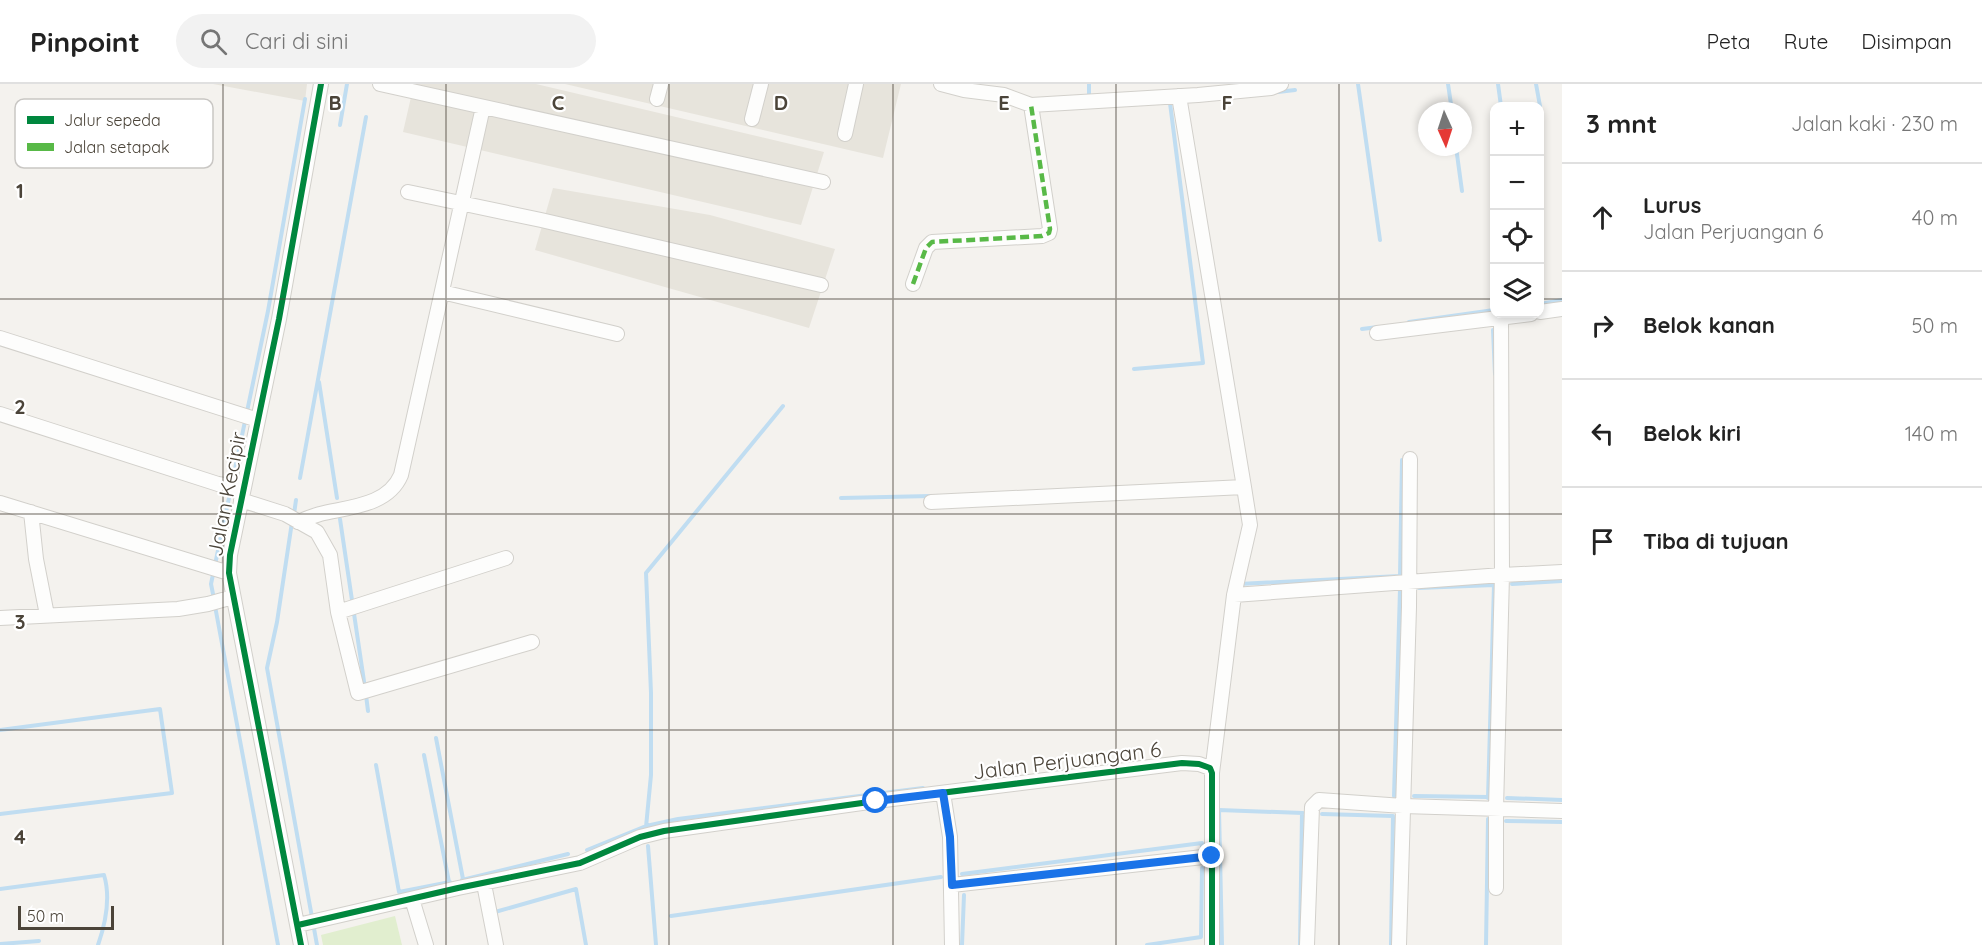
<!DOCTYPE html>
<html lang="id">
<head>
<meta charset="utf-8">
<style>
	:root { --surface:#fff; --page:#f2f2f2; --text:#222; --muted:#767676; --line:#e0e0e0 }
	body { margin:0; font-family:Quicksand,sans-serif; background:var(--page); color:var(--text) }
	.controls { position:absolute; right:18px; top:18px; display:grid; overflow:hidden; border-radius:12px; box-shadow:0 3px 9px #0003 }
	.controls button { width:54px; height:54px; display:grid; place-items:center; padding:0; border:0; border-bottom:2px solid var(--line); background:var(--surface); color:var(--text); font:30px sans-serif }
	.compass { position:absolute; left:1418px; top:18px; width:54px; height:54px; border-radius:50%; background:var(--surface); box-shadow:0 3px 9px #0003; rotate:177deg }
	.scale { position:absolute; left:18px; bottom:15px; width:96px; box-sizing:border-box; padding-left:6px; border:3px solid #4b4439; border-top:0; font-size:16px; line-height:21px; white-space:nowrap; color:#4b4439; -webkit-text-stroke:4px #fff; paint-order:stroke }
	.stop { position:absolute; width:18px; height:18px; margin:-14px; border:4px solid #1a73e8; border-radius:50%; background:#fff }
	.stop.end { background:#1a73e8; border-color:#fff; box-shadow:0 2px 6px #0008 }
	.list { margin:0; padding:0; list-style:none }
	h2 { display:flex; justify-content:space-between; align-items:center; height:78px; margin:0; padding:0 24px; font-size:26px }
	h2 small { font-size:20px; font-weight:400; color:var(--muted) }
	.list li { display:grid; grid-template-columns:39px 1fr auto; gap:18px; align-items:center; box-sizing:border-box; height:108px; padding:0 24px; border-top:2px solid var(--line) }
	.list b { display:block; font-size:22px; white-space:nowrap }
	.list p { margin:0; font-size:20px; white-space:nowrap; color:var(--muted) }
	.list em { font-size:20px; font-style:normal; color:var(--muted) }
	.icon { flex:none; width:33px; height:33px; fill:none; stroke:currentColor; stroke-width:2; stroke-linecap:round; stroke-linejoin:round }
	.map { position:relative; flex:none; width:1562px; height:861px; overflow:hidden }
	header { display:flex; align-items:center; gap:36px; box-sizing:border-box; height:84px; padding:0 30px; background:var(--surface); border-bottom:2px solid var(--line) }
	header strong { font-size:28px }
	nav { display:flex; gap:33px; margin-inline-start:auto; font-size:21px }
	.search { width:420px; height:54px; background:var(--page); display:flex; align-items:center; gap:15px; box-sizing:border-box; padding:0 21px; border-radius:33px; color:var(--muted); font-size:22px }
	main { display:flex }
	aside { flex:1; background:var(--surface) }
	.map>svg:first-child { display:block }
	.residential { fill:#e7e4dc }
	.green { fill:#e1eecf }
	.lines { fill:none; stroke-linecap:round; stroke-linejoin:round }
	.stream { stroke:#c0ddf1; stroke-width:4 }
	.minor-casing { stroke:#d2d0cb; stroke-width:16 }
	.minor { stroke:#fdfdfc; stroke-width:14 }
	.quiet { stroke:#58b947; stroke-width:4.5; stroke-dasharray:9 4.5; stroke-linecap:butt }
	.cycleway-casing { stroke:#fff; stroke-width:10 }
	.cycleway { stroke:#00873e; stroke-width:6 }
	.route { stroke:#1a73e8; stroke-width:8 }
	.grid { fill:none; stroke:#4b4439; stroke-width:1.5; stroke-opacity:0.55 }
	.labels { text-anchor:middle; stroke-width:4.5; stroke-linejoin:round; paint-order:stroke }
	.street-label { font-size:21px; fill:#4b4439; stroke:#fff }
	.key { fill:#fff; stroke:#c9c7c4; stroke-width:1.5 }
	.key-label { font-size:16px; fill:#4b4439 }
	.grid-label { font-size:20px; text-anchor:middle; font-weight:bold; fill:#4b4439; stroke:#fff; stroke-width:4.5; stroke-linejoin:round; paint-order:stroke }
</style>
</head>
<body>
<header>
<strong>Pinpoint</strong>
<div class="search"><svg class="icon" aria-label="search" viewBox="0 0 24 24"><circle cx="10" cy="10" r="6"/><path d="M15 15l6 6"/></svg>Cari di sini</div>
<nav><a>Peta</a><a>Rute</a><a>Disimpan</a></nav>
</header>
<main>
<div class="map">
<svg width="1562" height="861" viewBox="0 0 1562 861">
	<rect width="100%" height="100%" fill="#f4f2ee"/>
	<path class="residential" d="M213,0H307L305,17Z
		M414,0H536L824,68L801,141L403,48Z
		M565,0H901L883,74Z
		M553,104L710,131L835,165L809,244L535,166Z"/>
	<path class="green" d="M395,832L402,861H323L321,851Z"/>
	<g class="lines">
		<path class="stream" d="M1089,0V12
			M1358,0L1380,156
			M1448,0L1452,27
			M1498,0L1501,22
			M1278,8L1295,6
			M1535,22H1540L1536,0
			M340,41L347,0
			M1456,63L1462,107
			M1540,220L1562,216
			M1409,238L1494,226
			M1362,245L1378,243
			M1493,246L1495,290
			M1134,285L1203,279L1170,19H1172
			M319,298L337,414
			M300,394L366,33
			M841,414L931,412
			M294,430L296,416
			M340,435L365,604
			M292,438L277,538L267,584L317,861
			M1400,492L1402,376
			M1239,500L1400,492
			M1512,500L1562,497
			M1419,504L1494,501
			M214,515L211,500L268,227L305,15
			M215,522L278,861
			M366,611L368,627
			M0,646L160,625L172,709L0,730
			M436,654L463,795
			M424,671L449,798
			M376,681L399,808L450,798
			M1394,712L1400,505
			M1414,712L1488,713
			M1488,714L1494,501
			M1507,714L1562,716
			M1322,730L1393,732
			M1506,737L1562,738
			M646,743L651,691V609L646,489L783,322
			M648,762L656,861
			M587,766L646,742L678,735L923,704
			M962,790L1202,759V763
			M462,796L568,770
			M0,805L104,791C111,814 106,838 98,861
			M495,828L576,805L586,861
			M671,832L941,793
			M0,860L39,857
			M962,861L964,811
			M1147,861L1201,853L1202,784
			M1222,861L1219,726L1303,729
			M1300,861L1302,729
			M1391,861L1393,733
			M1486,861L1488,735"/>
		<g class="minor-casing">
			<path id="minor" d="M380,0L823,98
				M941,0L964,6L1004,11L1031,21L1198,11L1271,4L1281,0
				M1179,12L1244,403
				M657,15L661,0
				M752,35L761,0
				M845,50L856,0
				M408,108L541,136L821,201
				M913,200L926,164L932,158L1042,152L1049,149L1050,145L1031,21
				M442,208L617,250
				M1540,228L1562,225
				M1377,249L1531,230
				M0,254L258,336
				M0,330L218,400L243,404
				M241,416L285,430L317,448L330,471L338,528L358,609L532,558
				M931,418L1244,403L1250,441L1234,511L1212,689
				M0,419L229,489
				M31,428L36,475L47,531
				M298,438C305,435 313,432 320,430C348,423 388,422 401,391L483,23
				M1234,511L1502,491L1562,488
				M338,528L506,474
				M0,534L178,525L208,520L233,513
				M943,709L950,753L952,861
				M484,800L496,861
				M952,801L1212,772
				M1496,804V725L1502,491L1501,234
				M412,815L426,861
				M298,841L458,804L580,779L640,753L664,747L876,717L1182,679L1199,680L1210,684L1212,689V861
				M301,861L229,489L230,471L279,235L321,0
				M1307,861L1312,723L1319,716L1403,722L1562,727
				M1399,861L1409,523L1410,375"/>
		</g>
		<use href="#minor" class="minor"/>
		<path class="quiet" d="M913,200L926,164L932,158L1042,152L1049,149L1050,145L1031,21"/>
		<g class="cycleway-casing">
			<path id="cycleway" d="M298,841L458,804L580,779L640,753L664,747L876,717L1182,679L1199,680L1210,684L1212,689V861
				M301,861L229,489L230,471L279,235L321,0"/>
		</g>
		<use href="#cycleway" class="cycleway"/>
	</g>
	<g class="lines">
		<path class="route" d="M876,717L943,709L950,753L952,801L1212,772"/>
	</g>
	<path class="grid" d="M223,0V861M446,0V861M669,0V861M893,0V861M1116,0V861M1339,0V861M0,215H1494M1540,215H1562M0,430H1562M0,646H1562"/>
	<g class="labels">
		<g class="street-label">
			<text transform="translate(227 410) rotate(-79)" y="7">Jalan Kecipir</text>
			<text transform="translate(1067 677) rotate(-7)" y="7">Jalan Perjuangan 6</text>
		</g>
	</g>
	<rect x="15" y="15" width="198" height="69" rx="9" class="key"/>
	<rect x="27" y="32" width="27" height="8" fill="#00873e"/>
	<rect x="27" y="59" width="27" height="8" fill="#58b947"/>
	<g class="key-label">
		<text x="64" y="42">Jalur sepeda</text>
		<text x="64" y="69">Jalan setapak</text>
	</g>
	<g class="grid-label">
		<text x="335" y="26">B</text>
		<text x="558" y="26">C</text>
		<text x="781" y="26">D</text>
		<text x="1004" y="26">E</text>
		<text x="1227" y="26">F</text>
		<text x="20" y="114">1</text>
		<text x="20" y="330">2</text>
		<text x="20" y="545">3</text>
		<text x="20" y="760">4</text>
	</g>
</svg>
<div class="controls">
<button>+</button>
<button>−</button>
<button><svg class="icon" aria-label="locate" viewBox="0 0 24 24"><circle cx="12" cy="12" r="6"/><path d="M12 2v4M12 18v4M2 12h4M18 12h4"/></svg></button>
<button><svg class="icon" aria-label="layers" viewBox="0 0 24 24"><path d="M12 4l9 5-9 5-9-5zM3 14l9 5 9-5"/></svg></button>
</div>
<svg class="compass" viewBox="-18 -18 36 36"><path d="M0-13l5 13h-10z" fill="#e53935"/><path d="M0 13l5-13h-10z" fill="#767676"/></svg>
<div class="scale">50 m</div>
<div class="stop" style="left:876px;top:717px"></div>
<div class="stop end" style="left:1212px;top:772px"></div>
</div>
<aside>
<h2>3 mnt<small>Jalan kaki · 230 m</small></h2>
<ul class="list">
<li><svg class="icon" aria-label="ahead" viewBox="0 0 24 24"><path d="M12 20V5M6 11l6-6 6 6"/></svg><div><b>Lurus</b><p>Jalan Perjuangan 6</p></div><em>40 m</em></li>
<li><svg class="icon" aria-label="right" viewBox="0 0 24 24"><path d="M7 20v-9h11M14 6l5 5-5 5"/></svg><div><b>Belok kanan</b></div><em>50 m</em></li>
<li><svg class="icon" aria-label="left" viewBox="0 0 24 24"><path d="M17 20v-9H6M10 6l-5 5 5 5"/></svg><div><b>Belok kiri</b></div><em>140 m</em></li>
<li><svg class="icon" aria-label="arrive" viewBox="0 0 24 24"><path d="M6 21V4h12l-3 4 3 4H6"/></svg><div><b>Tiba di tujuan</b></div></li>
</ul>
</aside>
</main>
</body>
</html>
